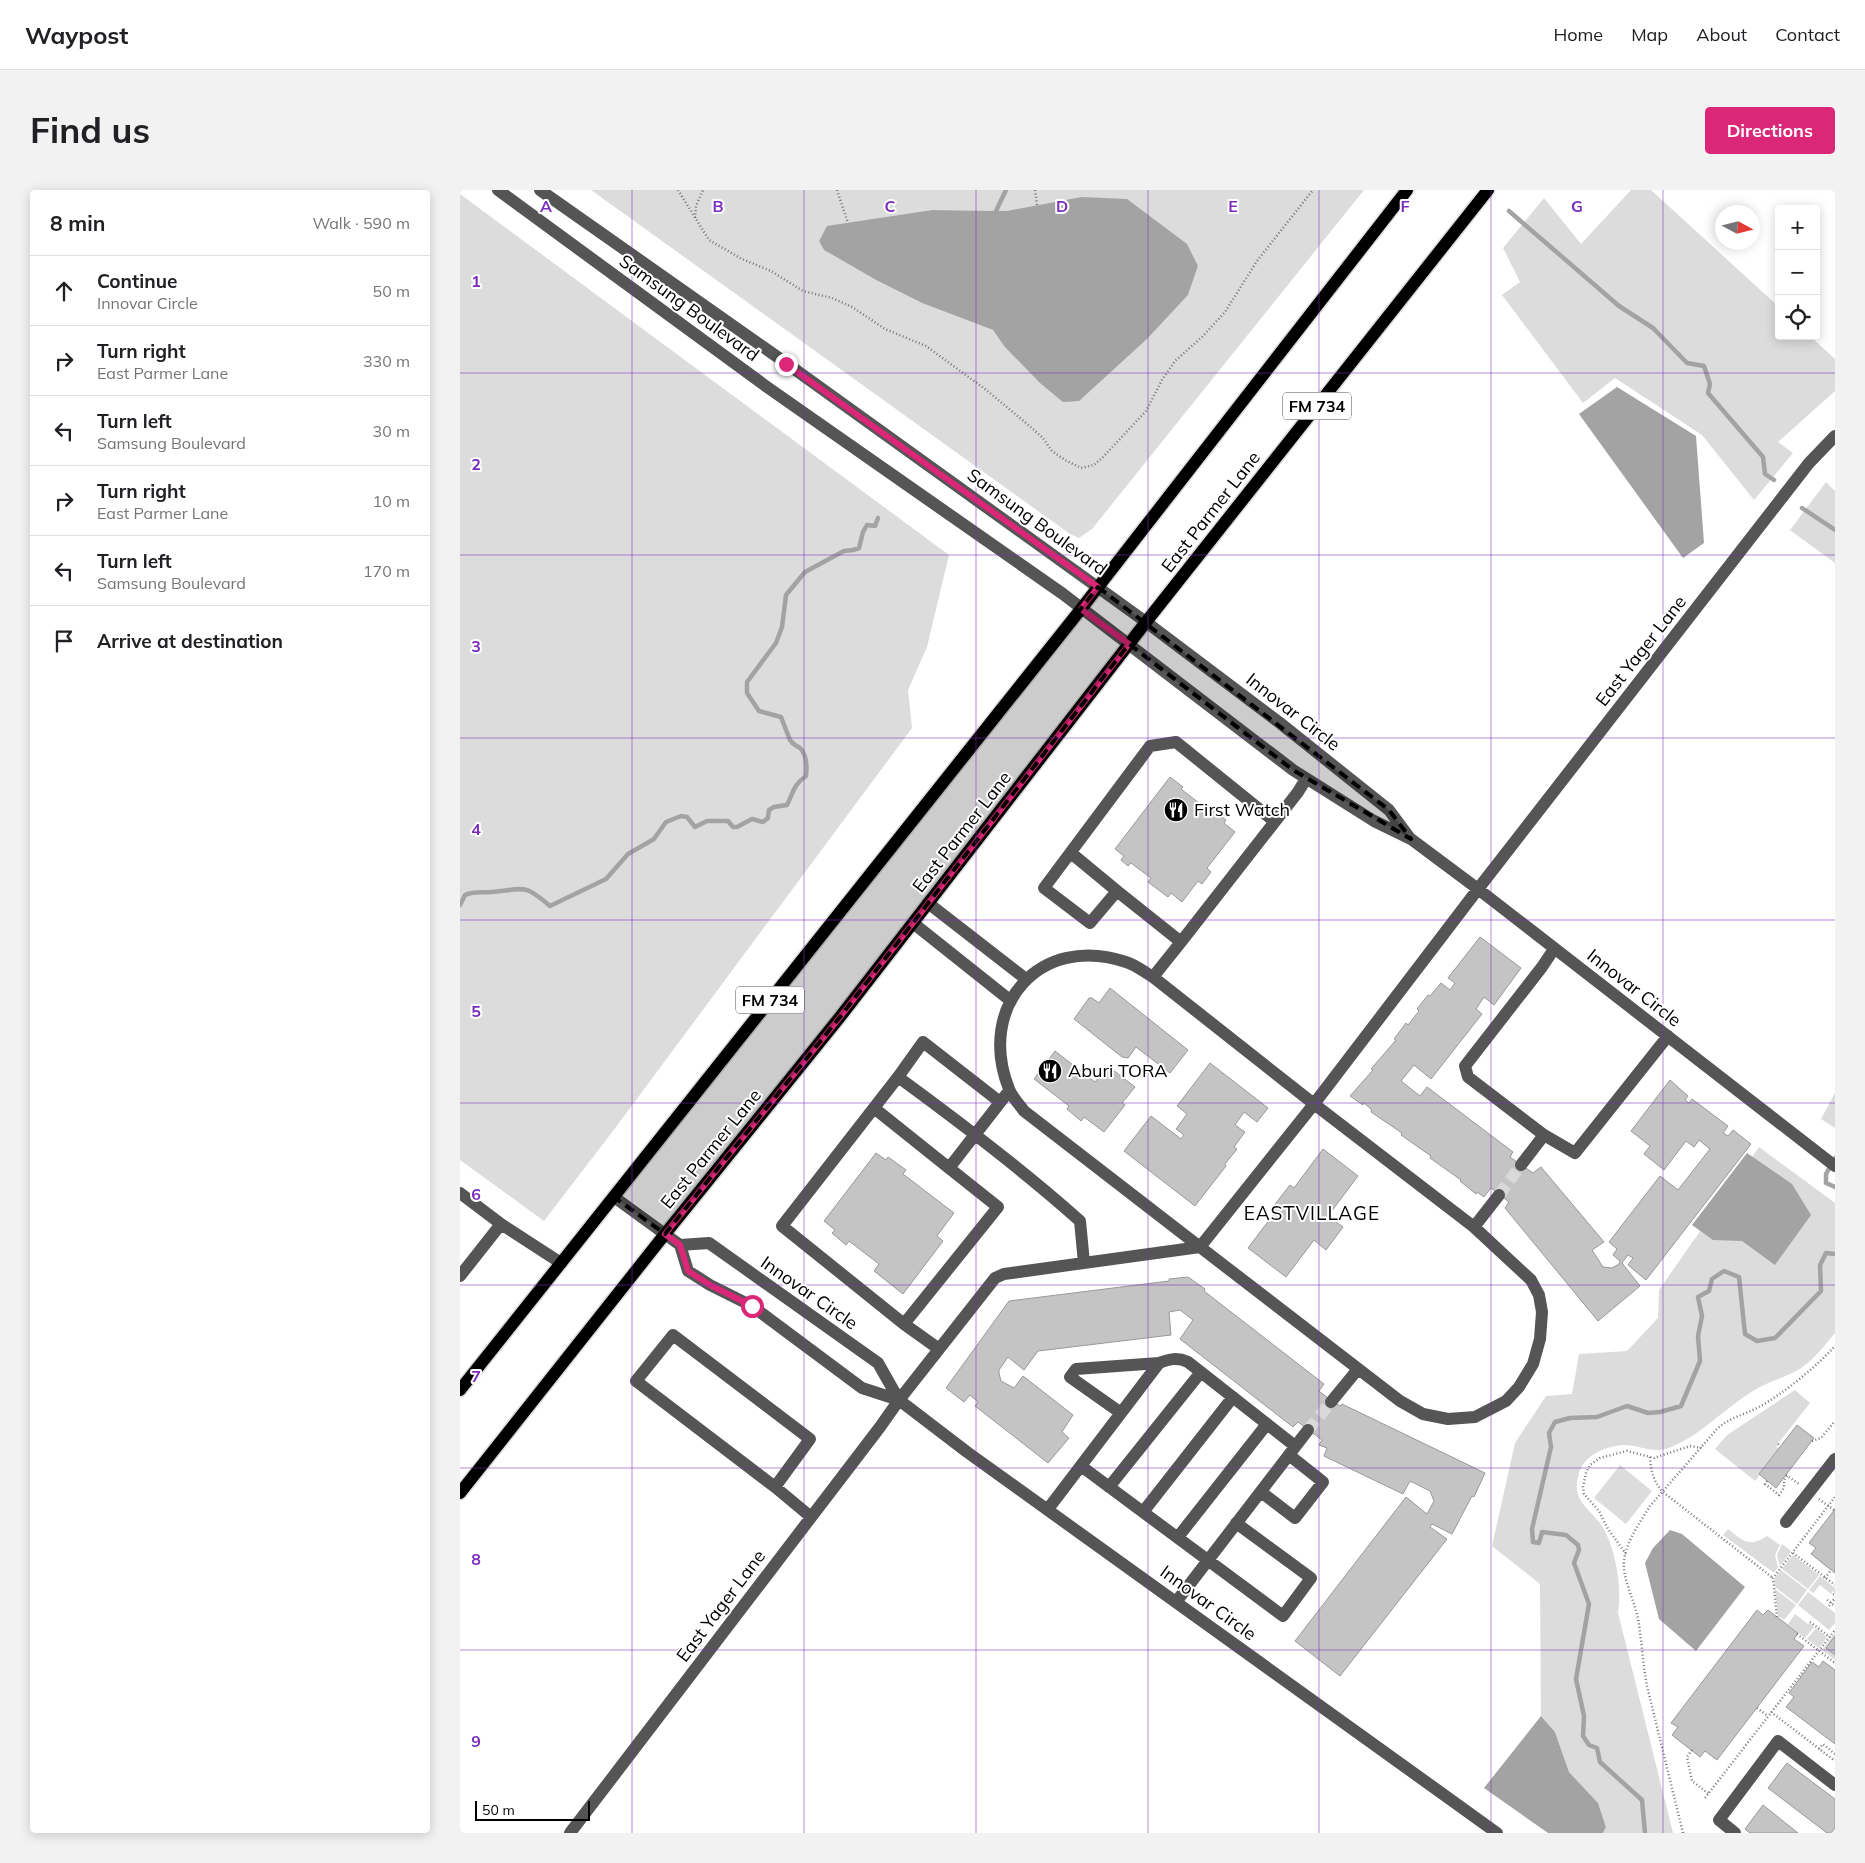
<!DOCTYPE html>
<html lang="en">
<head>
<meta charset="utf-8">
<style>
	:root { --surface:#fff; --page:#f2f2f2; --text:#202124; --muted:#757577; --line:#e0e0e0; --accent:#db2777 }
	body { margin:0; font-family:Mulish,sans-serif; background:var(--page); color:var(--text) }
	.controls { position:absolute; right:15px; top:15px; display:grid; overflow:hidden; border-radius:5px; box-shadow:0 2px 12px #0003 }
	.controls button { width:45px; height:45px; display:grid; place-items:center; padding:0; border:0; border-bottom:1px solid var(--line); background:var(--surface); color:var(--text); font:25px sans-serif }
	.compass { position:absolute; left:1255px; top:15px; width:45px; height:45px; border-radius:50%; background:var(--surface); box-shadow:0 2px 12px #0003; rotate:97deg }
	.scale { position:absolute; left:15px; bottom:12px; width:115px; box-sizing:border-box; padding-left:5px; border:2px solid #000; border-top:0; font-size:14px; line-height:18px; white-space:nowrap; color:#000; -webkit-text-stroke:4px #fff; paint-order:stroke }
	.stop { position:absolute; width:15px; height:15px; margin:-11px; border:4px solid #db2777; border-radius:50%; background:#fff }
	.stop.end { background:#db2777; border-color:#fff; box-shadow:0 1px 5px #0008 }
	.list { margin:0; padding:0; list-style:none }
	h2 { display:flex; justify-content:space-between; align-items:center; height:65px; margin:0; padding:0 20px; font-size:21px }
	h2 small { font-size:16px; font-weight:400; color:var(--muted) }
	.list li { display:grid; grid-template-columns:32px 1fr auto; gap:15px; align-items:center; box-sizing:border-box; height:70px; padding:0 20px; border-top:1px solid var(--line) }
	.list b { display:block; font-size:19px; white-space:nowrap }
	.list p { margin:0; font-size:16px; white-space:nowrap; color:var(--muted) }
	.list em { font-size:16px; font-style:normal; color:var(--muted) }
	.icon { flex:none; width:28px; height:28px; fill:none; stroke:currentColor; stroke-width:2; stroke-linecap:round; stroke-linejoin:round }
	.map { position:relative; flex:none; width:1375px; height:1643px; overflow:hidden; border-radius:5px }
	header { display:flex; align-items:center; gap:30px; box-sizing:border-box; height:70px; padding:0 25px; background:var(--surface); border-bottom:1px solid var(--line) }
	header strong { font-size:24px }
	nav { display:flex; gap:28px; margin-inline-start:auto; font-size:18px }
	.intro { display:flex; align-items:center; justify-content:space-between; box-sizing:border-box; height:120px; padding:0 30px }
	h1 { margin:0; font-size:35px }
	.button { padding:12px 22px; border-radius:5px; background:var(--accent); color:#fff; font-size:18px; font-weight:700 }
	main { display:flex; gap:30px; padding:0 30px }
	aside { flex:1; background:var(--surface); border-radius:5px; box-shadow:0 2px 12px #0003 }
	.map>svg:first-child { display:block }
	.green { fill:#dcdcdc; fill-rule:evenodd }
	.water { fill:#a3a3a3 }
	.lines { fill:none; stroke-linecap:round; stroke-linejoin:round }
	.stream { stroke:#a3a3a3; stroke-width:4.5 }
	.building { fill:#c4c4c4; stroke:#999 }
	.minor-tunnel { stroke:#d9d9d9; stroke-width:12; stroke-dasharray:12 6; stroke-linecap:butt }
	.major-casing { stroke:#dbdbdb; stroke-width:15 }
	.path { stroke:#777; stroke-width:2.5; stroke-dasharray:1 2.5; stroke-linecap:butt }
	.minor { stroke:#555; stroke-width:12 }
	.major { stroke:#000; stroke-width:12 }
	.route { stroke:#db2777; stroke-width:6 }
	.marked { fill:#000; fill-opacity:0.2; stroke:#000; stroke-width:4; stroke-dasharray:10 6; stroke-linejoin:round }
	.grid { fill:none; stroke:#7b2cbf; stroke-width:1; stroke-opacity:0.55 }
	.labels { text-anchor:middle; stroke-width:4; stroke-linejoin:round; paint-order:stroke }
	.shield { fill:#fff; stroke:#4c4c4c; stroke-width:1 }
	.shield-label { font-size:16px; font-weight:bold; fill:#000 }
	.street-label { font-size:18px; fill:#000; stroke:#fff }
	.poi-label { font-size:18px; fill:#000; stroke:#fff; text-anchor:start }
	.neighbourhood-label { font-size:19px; letter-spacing:1px; fill:#000; stroke:#fff }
	.grid-label { font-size:16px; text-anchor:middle; font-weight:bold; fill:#7b2cbf; stroke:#fff; stroke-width:4; stroke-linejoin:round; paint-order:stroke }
</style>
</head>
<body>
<header>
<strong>Waypost</strong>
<nav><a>Home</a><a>Map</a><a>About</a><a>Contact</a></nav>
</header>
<div class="intro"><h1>Find us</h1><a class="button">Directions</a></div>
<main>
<aside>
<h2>8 min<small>Walk · 590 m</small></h2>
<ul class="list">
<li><svg class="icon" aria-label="ahead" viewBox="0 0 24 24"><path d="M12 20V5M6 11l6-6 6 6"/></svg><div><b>Continue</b><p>Innovar Circle</p></div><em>50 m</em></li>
<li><svg class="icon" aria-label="right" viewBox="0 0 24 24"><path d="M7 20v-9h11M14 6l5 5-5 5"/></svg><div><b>Turn right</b><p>East Parmer Lane</p></div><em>330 m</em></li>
<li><svg class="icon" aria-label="left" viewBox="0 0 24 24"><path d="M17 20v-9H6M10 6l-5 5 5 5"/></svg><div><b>Turn left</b><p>Samsung Boulevard</p></div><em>30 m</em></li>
<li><svg class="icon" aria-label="right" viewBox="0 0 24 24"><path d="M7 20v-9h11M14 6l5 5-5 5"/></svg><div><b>Turn right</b><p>East Parmer Lane</p></div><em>10 m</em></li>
<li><svg class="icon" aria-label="left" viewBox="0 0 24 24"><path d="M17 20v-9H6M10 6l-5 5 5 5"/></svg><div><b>Turn left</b><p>Samsung Boulevard</p></div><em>170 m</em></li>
<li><svg class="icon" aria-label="arrive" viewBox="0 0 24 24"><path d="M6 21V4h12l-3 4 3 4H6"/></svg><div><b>Arrive at destination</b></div></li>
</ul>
</aside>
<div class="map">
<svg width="1375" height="1643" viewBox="0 0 1375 1643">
	<rect width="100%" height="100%" fill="#fff"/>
	<path class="green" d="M131,0H904L632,339L619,348L610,344ZM621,7L738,76L728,105L688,148L544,156L533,140L462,113L416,90L364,60L359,51L367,37L472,20L546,21Z
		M1171,0H1191L1319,117V146H1350L1375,169V201L1318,252L1333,263L1294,310L1242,245L1155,188L1123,213L1042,105L1060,92L1043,58L1084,8L1121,54Z
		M0,4L489,365L467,457L448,500L452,538L156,937L84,1031L0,970Z
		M1366,292L1375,301V373L1330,340Z
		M1375,903V938L1361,929Z
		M1299,957L1375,1013V1143C1364,1156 1353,1171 1338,1180C1324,1188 1307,1192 1293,1201C1265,1218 1240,1246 1209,1258C1192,1264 1180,1255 1164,1255C1146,1256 1124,1265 1119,1283C1111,1310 1126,1315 1139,1332C1144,1338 1149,1349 1151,1356C1158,1377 1161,1401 1158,1423L1213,1643H1143L1146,1637L1138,1613L1109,1582L1095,1542L1081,1526L1080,1394L1032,1356L1055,1253L1086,1206L1112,1204L1119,1164L1167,1161L1198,1128L1199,1100Z
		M1335,1200L1350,1213L1316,1256L1319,1259L1299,1284L1300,1285L1295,1291L1255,1259L1267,1245Z
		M1160,1275L1192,1301L1166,1334L1134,1308Z
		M1268,1339C1283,1351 1289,1358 1307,1346L1320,1355L1315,1365L1318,1377L1314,1383L1263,1345Z
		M1322,1354L1331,1361L1320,1376L1317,1365Z
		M1333,1365L1359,1385L1348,1399L1322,1379Z
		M1321,1380L1347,1400L1337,1414L1315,1397L1314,1389Z
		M1360,1386L1375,1398V1403L1373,1401L1371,1404L1360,1395L1353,1403L1349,1400Z
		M1315,1399L1336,1415L1324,1430L1318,1426Z
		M1348,1402L1375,1423V1433L1369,1440L1338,1415Z
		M1335,1424L1348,1434L1350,1433L1354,1437L1345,1448L1328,1434Z
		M1356,1438L1367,1447L1359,1458L1347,1449Z
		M1375,1443V1470L1362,1460Z"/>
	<path class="water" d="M621,7L667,9L727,54L738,76L728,105L688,148L619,211L603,212L580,193L544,156L533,140L462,113L416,90L364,60L359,51L367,36L472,20L546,21Z
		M1157,197L1236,246L1244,353L1223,368L1119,224Z
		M1287,963L1332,994L1351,1025L1315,1075L1282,1051L1253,1050L1232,1035Z
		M1210,1340L1222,1344L1285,1397L1236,1461L1199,1429L1185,1373L1193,1358Z
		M1081,1526L1095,1542L1109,1582L1138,1613L1146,1637L1143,1643H1088L1024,1598Z"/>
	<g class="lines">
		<path class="stream" d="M1049,21L1159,116L1193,138L1227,173L1244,176L1250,194L1248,203L1303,267L1305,284L1314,290
			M536,26V21L546,0
			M1342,318L1375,340
			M0,715L5,705C14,701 23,703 32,702C65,699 63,693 90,716L146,689L168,664L194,649L206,632L221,626L227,627L235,637L247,631H268L273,637H277L292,629L303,632L308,628L309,620L314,617L327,615C333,603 334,594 346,586C347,577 347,565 340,558C336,555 333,555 330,550L321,527L299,521L287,503V492L316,453L322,437L326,405L345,382L384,361L393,360L399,358L403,342L407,335L415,336L418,328
			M1375,968L1366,984V993L1375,997
			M1185,1643L1182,1610L1140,1572L1137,1558L1129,1555L1123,1546L1124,1526L1116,1489L1129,1414L1114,1373L1119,1360L1118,1355L1106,1345L1082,1342L1079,1353L1073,1352L1072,1339L1091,1257L1089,1243L1095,1232L1110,1228L1137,1227L1167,1216L1188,1223L1200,1222L1221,1216L1240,1171L1238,1146L1242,1126L1238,1107L1249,1101L1252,1089L1264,1081L1279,1087L1285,1144L1297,1151L1315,1148L1361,1101L1360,1075L1366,1063L1375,1064"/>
	</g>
	<path class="building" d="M710,587L723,597L721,599L748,620L750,617L766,630L764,633L775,642L747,678L751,682L742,694L738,691L722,712L711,703L708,707L688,692L691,688L671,673L668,676L661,670L664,666L655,659Z
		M1020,747L1061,778L1034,815L1024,807L1016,819L1022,824L971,889L954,875L941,891L960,906L967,897L1053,962L1050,967L1073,983L1081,977L1144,1052L1132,1060L1143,1077L1152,1078L1159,1074L1160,1071L1153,1065L1157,1059L1149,1052L1200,986L1218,1000L1250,959L1239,950L1234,957L1226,951L1204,980L1184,964L1190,956L1171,941L1210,890L1228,906L1225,910L1229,913L1232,909L1268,936L1263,943L1268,946L1273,940L1291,954L1186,1090L1168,1075L1173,1068L1168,1065L1162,1073L1180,1096L1138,1131L1045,1018L1049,1012L1031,998L1024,1007L1017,1002L1016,1004L1000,991L1001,990L970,968L971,966L941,945L942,943L911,922L912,920L904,913L903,915L890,906L913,880L911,879L936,850L934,849L946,833L948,835L959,821L957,819L968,805L970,806L981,793L990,800L995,793L988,788Z
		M650,798L728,860L710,883L676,857L668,868L662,867L614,829L629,808H632L639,813Z
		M595,861L635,892L648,876L675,897L662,913L665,915L644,942L624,927L621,931L607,919L609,916L574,889Z
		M750,873L808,918L797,932L784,922L775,935L785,942L774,957L777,959L765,974L766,976L735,1016L664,961L691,926L721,949L724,945L716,939L727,924L717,916Z
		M863,959L898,986L868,1026L883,1037L866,1060L854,1050L826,1087L788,1058L816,1021L812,1018L830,995L834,998Z
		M416,963L426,970L428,967L446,980L443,984L494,1023L477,1046L483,1051L443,1104L414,1081L419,1074L389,1051L386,1055L372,1043L375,1040L364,1031Z
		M728,1087L745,1099L744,1101L864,1194L859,1201L868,1208V1210L881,1216L882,1214L1025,1283L1014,1307L1012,1306L992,1344L972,1334L970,1337L987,1349L880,1486L835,1451L946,1307L967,1324L974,1311L970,1301L950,1291L943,1304L864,1266L867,1258L859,1255L862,1250L838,1232L833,1237L720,1149L733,1130L720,1120L709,1122L711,1145L578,1161L564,1180L548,1167L539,1180V1183L541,1191L554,1198L563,1186L613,1225L602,1242L609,1248L588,1273L515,1216L518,1212L510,1205L504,1212L486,1198L549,1111L709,1091V1089Z
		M1337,1235L1354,1248L1316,1298L1299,1284Z
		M1375,1319V1383L1351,1364L1356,1358L1349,1353Z
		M1297,1420L1303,1425L1308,1420L1338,1443L1334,1449L1344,1456L1257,1570L1245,1561L1240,1567L1212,1545L1218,1537L1211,1533Z
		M1375,1446V1465L1366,1458Z
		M1363,1471L1375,1480V1554L1326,1517L1334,1507L1329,1503L1352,1472L1359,1477Z
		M1327,1573L1375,1609V1638L1371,1643H1367L1308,1598Z
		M1303,1615L1338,1643H1290L1285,1639Z"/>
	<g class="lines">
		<path class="minor-tunnel" d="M1039,1005L1061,975
			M848,1240L871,1212"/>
		<g class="major-casing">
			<path id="major" d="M0,1200L621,419L947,0
				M0,1303L205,1044L380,827L686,432L1028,0"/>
		</g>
		<path class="path" d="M218,0L249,50L282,69L311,81L343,101L372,108L392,117L425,139L466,156L525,199L566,233L583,248L592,261L605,270L621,278L634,275L643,267L686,221L702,190L715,171L743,146L765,122L797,71L853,0
			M377,0L388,33
			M575,0L577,15
			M235,28L236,16L243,0
			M1352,1251L1361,1248L1375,1231
			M1318,1254L1320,1256
			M1190,1267C1191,1281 1193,1291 1203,1302L1313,1388
			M1326,1285L1339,1294
			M1307,1291L1305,1294L1319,1305L1324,1298V1290L1327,1286
			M1359,1309L1374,1320
			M1333,1363L1375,1395
			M1166,1364L1148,1339L1139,1321L1124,1304L1123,1297L1126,1283L1130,1275L1140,1268L1167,1261L1194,1268L1230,1256L1242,1258
			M1365,1388L1371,1380
			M1373,1404L1375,1405
			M1367,1410L1375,1416
			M1369,1416L1375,1408
			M1317,1427L1313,1388L1375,1307
			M1350,1432L1370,1447
			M1337,1444L1375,1473
			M1297,1518L1308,1526
			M1311,1522L1375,1571
			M1359,1559L1363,1554L1375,1564
			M1232,1560L1227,1567L1232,1591L1249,1604
			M1245,1608L1375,1440
			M1223,1643L1187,1496C1183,1475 1182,1455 1179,1435C1177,1416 1166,1398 1164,1379C1162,1357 1179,1334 1190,1316L1257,1239C1270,1227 1284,1225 1299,1217C1323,1204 1356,1177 1375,1156"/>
		<path class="minor" d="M38,0L307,197L603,404L833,580L914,631L951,649L1018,699L1375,976
			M80,0L326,173L686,432L820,533L929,620L949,647
			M814,631L716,552L690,556L584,698L630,733L657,701L721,752L838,602L846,589
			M611,663L657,701
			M468,713L566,789
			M453,733L551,811
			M1094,759L1082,777L1005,876L1008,887L1084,945L1115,963L1208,846
			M693,787C684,782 676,775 666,772C580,743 516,816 549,899C552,907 559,914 564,921L740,1057L854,914L693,787L721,752
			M438,887L463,852L540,912
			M414,918L489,978
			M1061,975L1084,945
			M0,1003L41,1034L0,1086
			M154,1007L220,1055L228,1081L250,1095L292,1116L402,1198L439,1210L507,1262L1037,1643
			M41,1034L101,1073
			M1014,1037L1039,1005
			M220,1055L249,1053L418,1173L439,1210
			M444,1134L322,1036L438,887C501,933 562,979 620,1031L624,1073
			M479,1159L444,1134L538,1017L489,978L549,901
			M871,1212L898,1179
			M661,1223L610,1187L616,1179L699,1173
			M621,1276L823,1426L851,1388L776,1333
			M315,1297L350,1249L213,1145L176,1191L315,1297L351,1327
			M649,1297L741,1182
			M801,1302L835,1328L863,1292L829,1265
			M588,1319L699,1173C710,1169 717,1167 728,1172L835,1256
			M683,1322L773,1207
			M1326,1332L1375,1269
			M718,1347L807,1234
			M716,1412L848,1240
			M110,1643L420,1237L439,1210L535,1088L544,1084L740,1057L940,1211L963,1224L988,1229L1015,1227L1046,1211L1059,1197L1073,1174L1080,1149L1082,1122L1079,1105L1071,1090L1014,1037L854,914L1018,699L1349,273L1375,246
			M1275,1643L1259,1630L1318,1551L1375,1595"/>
		<use href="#major" class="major"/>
	</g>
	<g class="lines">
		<path class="route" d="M292,1116L250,1095L228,1081L220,1055L205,1044L380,827L669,454L621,419L638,397L326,174"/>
	</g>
	<path class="marked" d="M638,397L929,620L951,649L833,580L669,454L380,827L205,1044L154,1007Z"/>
	<path class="grid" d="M172,0V1643M344,0V1643M516,0V1643M688,0V1643M859,0V1643M1031,0V1643M1203,0V1643M0,183H1375M0,365H1375M0,548H1375M0,730H1375M0,913H1375M0,1095H1375M0,1278H1375M0,1460H1375"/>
	<defs>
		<g id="restaurant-disc" transform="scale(1.25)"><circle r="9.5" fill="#000" stroke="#fff"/><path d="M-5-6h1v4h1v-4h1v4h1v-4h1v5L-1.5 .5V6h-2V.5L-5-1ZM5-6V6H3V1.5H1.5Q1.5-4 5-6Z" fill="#fff"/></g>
	</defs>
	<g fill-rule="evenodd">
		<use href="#restaurant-disc" x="716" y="620"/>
		<use href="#restaurant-disc" x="590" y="881"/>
	</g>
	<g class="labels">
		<g class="shield">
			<rect x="823" y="202.5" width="68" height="27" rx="4"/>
			<rect x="276" y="796.5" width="68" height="27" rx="4"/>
		</g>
		<g class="shield-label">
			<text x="857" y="222">FM 734</text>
			<text x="310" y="816">FM 734</text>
		</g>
		<g class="street-label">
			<text transform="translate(229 118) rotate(36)" y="6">Samsung Boulevard</text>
			<text transform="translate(751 322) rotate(-52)" y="6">East Parmer Lane</text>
			<text transform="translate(577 332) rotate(36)" y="6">Samsung Boulevard</text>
			<text transform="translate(1181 461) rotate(-52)" y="6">East Yager Lane</text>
			<text transform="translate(833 522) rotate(38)" y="6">Innovar Circle</text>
			<text transform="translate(502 642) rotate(-52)" y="6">East Parmer Lane</text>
			<text transform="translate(1174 798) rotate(38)" y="6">Innovar Circle</text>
			<text transform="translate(251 959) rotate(-51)" y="6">East Parmer Lane</text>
			<text transform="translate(349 1103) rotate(35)" y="6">Innovar Circle</text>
			<text transform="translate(748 1413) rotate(36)" y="6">Innovar Circle</text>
			<text transform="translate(261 1416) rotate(-53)" y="6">East Yager Lane</text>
		</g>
		<g class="poi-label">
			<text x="734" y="626">First Watch</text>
			<text x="608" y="887">Aburi TORA</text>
		</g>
		<g class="neighbourhood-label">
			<text x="852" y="1030">EASTVILLAGE</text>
		</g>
	</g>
	<g class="grid-label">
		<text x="86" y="22">A</text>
		<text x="258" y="22">B</text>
		<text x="430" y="22">C</text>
		<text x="602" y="22">D</text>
		<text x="773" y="22">E</text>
		<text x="945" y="22">F</text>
		<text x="1117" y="22">G</text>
		<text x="16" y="97">1</text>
		<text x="16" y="280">2</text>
		<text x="16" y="462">3</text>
		<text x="16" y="645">4</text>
		<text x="16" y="827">5</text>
		<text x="16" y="1010">6</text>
		<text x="16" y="1192">7</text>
		<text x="16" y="1375">8</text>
		<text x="16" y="1557">9</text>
	</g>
</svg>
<div class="controls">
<button>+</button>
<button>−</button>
<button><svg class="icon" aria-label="locate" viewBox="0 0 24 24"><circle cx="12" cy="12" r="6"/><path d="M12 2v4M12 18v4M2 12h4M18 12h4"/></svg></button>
</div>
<svg class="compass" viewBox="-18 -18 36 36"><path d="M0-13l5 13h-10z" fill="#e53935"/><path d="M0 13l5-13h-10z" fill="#757577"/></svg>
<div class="scale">50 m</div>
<div class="stop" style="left:292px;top:1116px"></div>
<div class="stop end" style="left:326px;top:174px"></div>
</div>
</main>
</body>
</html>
